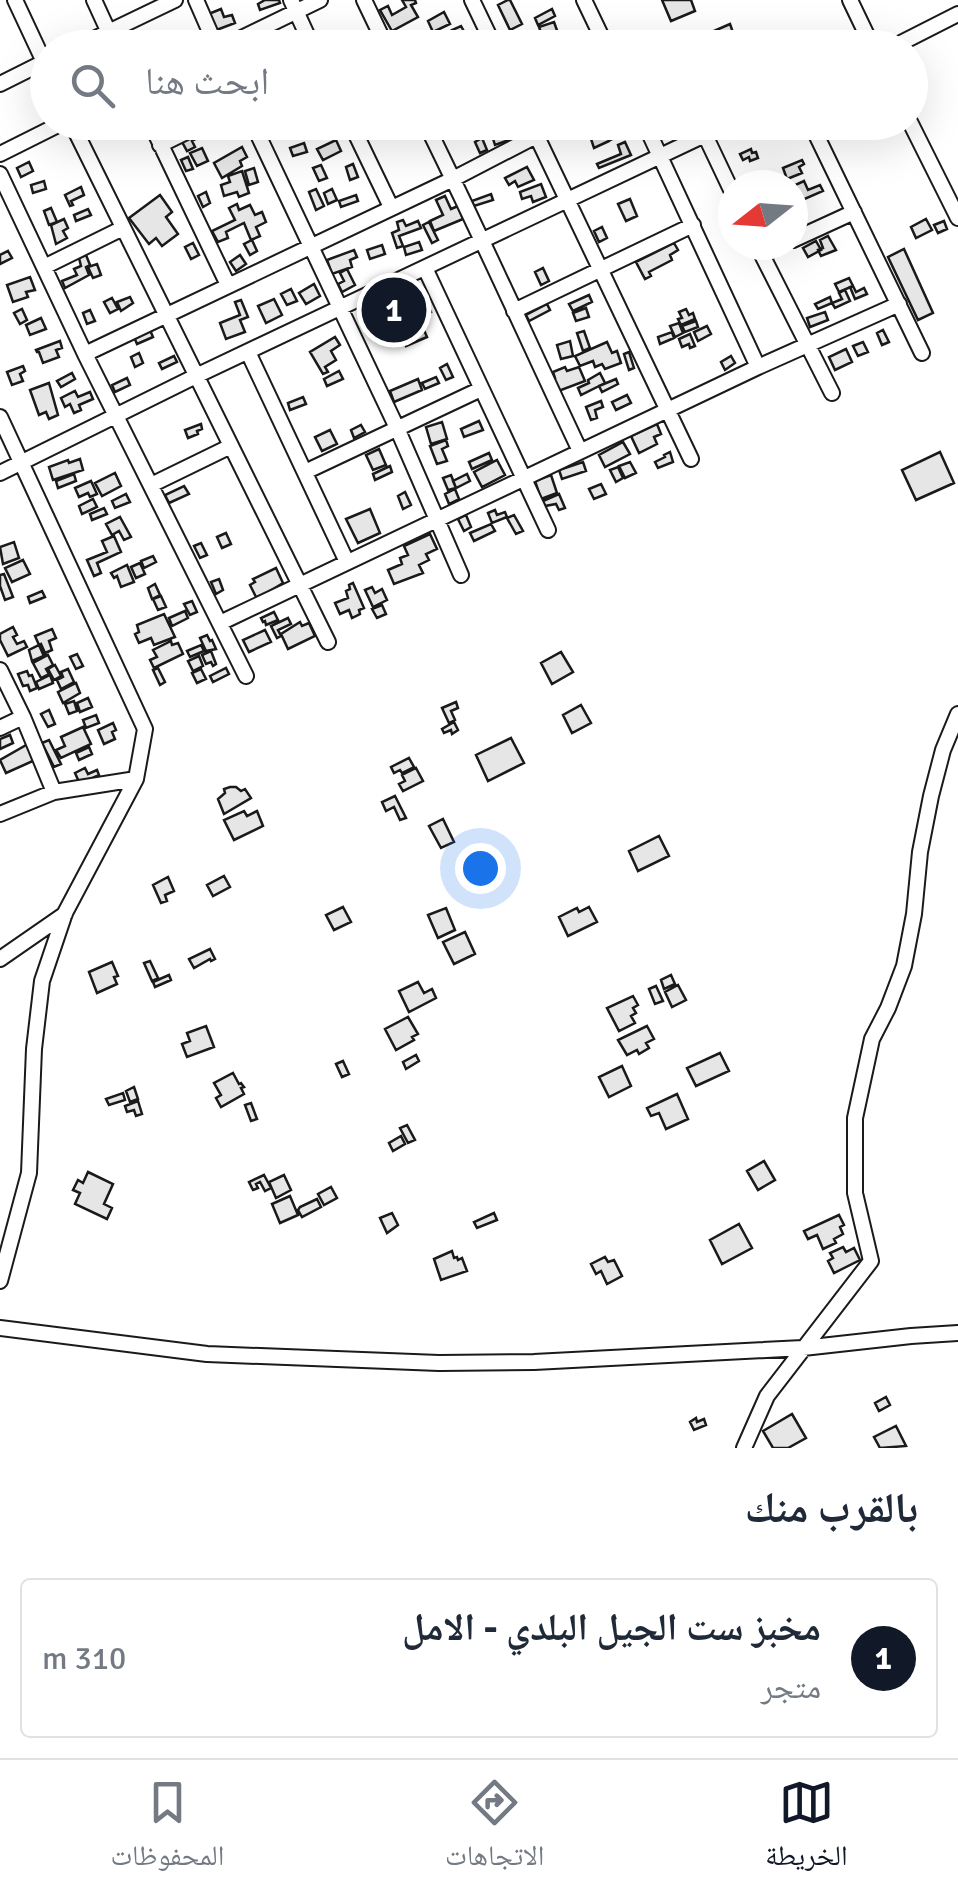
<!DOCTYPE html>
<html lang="ar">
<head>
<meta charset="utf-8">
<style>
	:root { --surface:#fff; --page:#f6f6f7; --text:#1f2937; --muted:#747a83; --line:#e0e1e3; --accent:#111827 }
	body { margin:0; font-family:Signika,"Noto Naskh Arabic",sans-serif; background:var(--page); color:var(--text); direction:rtl }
	.compass { position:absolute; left:718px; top:170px; width:90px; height:90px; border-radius:50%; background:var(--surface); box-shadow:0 10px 40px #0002; rotate:253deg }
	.you { position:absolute; left:480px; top:868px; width:35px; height:35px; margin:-25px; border:8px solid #fff; border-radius:50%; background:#1a73e8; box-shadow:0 0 0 15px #1a73e833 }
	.badge { display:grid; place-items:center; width:65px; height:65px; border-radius:50%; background:var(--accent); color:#fff; font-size:32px; font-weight:700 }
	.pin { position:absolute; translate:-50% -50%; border:5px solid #fff; box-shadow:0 2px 10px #0006 }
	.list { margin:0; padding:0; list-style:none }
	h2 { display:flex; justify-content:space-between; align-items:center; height:130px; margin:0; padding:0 40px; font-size:42px }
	h2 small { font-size:32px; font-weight:400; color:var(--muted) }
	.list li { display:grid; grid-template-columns:65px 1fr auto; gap:30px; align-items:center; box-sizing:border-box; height:160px; margin:0 20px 20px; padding:0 20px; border:2px solid var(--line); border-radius:10px }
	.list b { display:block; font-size:38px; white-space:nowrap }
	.list p { margin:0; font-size:32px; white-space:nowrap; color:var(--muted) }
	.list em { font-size:32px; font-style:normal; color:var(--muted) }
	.icon { flex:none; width:55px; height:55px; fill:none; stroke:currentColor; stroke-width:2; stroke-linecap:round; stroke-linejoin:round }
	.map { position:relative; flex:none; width:958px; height:1448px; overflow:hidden; direction:ltr }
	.search { position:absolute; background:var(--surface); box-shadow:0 10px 40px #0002; left:30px; right:30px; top:30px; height:110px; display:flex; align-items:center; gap:25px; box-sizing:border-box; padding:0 35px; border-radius:55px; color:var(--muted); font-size:38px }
	.sheet { height:310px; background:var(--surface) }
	nav { display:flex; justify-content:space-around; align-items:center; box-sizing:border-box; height:140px; border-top:2px solid var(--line); background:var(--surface); font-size:28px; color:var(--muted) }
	nav a { display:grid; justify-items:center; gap:5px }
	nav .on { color:var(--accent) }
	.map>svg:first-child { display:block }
	.building { fill:#e6e6e6; stroke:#1a1a1a; stroke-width:2.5 }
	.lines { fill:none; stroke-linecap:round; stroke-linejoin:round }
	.minor-casing { stroke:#1a1a1a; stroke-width:18 }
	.minor { stroke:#fff; stroke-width:14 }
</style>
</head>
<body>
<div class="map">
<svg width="958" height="1448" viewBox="0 0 958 1448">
	<rect width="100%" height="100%" fill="#fff"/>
	<path class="building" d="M265,0H279L280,3L260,10L258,4Z
		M402,0H415L416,3L411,5L418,17L392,31L380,10L388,6L392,15L406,7Z
		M508,0H510L522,24L510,30L498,5Z
		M662,0H691L695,11L671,21Z
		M221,9L224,17L232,15L235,23L219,29L223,39L215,41L206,15Z
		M552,9L555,16L538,25L535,18Z
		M444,12L450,24L433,32L428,21Z
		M554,22L559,36L544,41L539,27Z
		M730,24L736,41L720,47L714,31Z
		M461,26L466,35L458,40L452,30Z
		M189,32L194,44L180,48L176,39Z
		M171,38L174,47L159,48L158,44Z
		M425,38L430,47L415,48L413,44Z
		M472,38L476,46L458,48L457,45Z
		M41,89L46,100L38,104L33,93Z
		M503,122H512L517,137L495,145L490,129L497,126L500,135L507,133Z
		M614,123L619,136L610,140L605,127Z
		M604,125L605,130L589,135L587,129Z
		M196,132L199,137L192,141L195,147L187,151L181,140Z
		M606,133L609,141L594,148L591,139Z
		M482,138L487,150L480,153L475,142Z
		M336,140L341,151L323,160L317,149Z
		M625,142L631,155L599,168L597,164L621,154L618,145Z
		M304,143L307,152L293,156L290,148Z
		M242,147L247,157L240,161L242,166L222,178L214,163Z
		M202,148L208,161L197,166L190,153Z
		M751,149L752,153L756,152L758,158L750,161L749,157L743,160L740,154Z
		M188,157L193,169L186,171L181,160Z
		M802,160L804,164L799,167L802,173L787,179L783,168Z
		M29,162L33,171L21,177L17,168Z
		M353,164L358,177L350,180L346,167Z
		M321,165L327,178L319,181L313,168Z
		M527,167L534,180L518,187L515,181L509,185L505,178Z
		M254,168L258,182L249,185L245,171Z
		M242,171L249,193L239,197L237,192L224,196L221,185L230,182L228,176Z
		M44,181L46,189L33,193L31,185Z
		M804,181L808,190L820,185L823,191L793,204V186Z
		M541,184L546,197L533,202L531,196L522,199L520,192Z
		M81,187L84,195L71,201L73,205L70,206L65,195Z
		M316,189L324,206L316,210L309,192Z
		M332,189L337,200L328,204L324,193Z
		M206,192L210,203L203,207L198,196Z
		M491,194L493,200L474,206L472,201Z
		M160,195L172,212L166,217L178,234L162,246L156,238L149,244L129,218Z
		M356,195L358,201L341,207L339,201Z
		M445,196L451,209L458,206L463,219L434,231L430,221L443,215L436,200Z
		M630,199L637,216L626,221L618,204Z
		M237,204L239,210L250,205L255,215L262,212L266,222L256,227L260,236L251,240L244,223L226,232L228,238L218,242L212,231L235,220L229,208Z
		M51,208L57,222L49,225L44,211Z
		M88,209L91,215L76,221L74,215Z
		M64,219L68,228L63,231L67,238L56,244L51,225Z
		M926,219L932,230L916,238L911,227Z
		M403,220L406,226L418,221L421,228L399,236L403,246L397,248L392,233L399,230L397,222Z
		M944,221L947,229L938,233L934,225Z
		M429,222L438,240L432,243L423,225Z
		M602,227L607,238L599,242L594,231Z
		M828,236L836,250L821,256L818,250L823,248L820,240Z
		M252,240L257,251L250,255L244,244Z
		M816,241L821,250L808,257L803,248Z
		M419,242L422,250L406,255L404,247Z
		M193,243L199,255L191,259L185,247Z
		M674,243L678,250L670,255L672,260L649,272L651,276L645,279L636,262Z
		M382,245L385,254L370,259L367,250Z
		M904,249L933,313L918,320L888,257Z
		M354,250L357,257L350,260L352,267L332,274L327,260Z
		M8,251L12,258L0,264V255Z
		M86,255L90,265L86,267L89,275L65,288L62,281L77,275L74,269L81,266L79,258Z
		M240,255L246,264L236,271L230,262Z
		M97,264L101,275L93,278L88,267Z
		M543,268L549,281L541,285L535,272Z
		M347,269L355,285L342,292L338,284L344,281L340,273Z
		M30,277L35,290L26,292L28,297L13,302L7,285Z
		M849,278L853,286L839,292L835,284Z
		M314,284L320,296L306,304L299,293Z
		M853,286L856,292L864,288L867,294L855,299L850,287Z
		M291,289L297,301L287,305L281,294Z
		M845,290L850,301L835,308L832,303L842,299L839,293Z
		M421,291L431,312L408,324L404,315L409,312L403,301Z
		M589,295L592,302L573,311L569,304Z
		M130,297L133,303L121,311L117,302Z
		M830,297L832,303L818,309L815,304Z
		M112,298L118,309L110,313L104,302Z
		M274,299L282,315L266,323L258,306Z
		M241,300L248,317L240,320L245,332L226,339L220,323L240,315L235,302Z
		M547,304L550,310L529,321L526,315Z
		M586,308L589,317L576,321L573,313Z
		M22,309L27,320L20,324L14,313Z
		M384,309L389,320L381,324L376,313Z
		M686,309L689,315L693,313L695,319L681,325L678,319L682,318L679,312Z
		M90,310L95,321L87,324L83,313Z
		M825,312L828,320L810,327L807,318Z
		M401,316L406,327L420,321L427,337L406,346L394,319Z
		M41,318L46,329L30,335L26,325Z
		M696,321L698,327L685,332L682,326Z
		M679,323L683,333L675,337L670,326Z
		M707,326L711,334L698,341L694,332Z
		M150,330L153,337L137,344L134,337Z
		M883,330L889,342L882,345L877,333Z
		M584,331L590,348L583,351L577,333Z
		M672,332L674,338L660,344L658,337Z
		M690,334L695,346L690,348L689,344L682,347L679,339Z
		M335,337L340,345L331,351L336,360L325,367L328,372L323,374L310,352Z
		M60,341L62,348L56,350L59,357L43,363L39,352H37L36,350Z
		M570,341L573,356L561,359L557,345Z
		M607,342L612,353L617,351L621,363L605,369L602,364L595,367L593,361L580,366L575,356Z
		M863,342L868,352L858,356L853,346Z
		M846,349L852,362L835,370L829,357Z
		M629,352L634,368L629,370L624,354Z
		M139,353L143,363L135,367L131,357Z
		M174,356L177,362L162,369L159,363Z
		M731,356L735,363L725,370L721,362Z
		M447,364L453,377L446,380L440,368Z
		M23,366L25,371L20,374L23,381L12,385L7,372Z
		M565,367L567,371L579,367L585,381L548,395L543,383L555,378L553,372Z
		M339,371L343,379L327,386L324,379Z
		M72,373L75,379L61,387L57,381Z
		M600,373L605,383L581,395L578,388L589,383L588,380Z
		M436,377L439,383L425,389L422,383Z
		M127,378L130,385L115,392L112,385Z
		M418,379L422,390L394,402L390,391Z
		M616,379L618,384L602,392L599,386Z
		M49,383L58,415L49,419L46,412L39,415L30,390Z
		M75,391L78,397L90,392L93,399L79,405L81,410L74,413L70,404L65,407L61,398Z
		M627,395L631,403L616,410L612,402Z
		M303,397L306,404L290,410L288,403Z
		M601,401L603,407L595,410L597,418L591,420L586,407Z
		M479,421L483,430L464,437L461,429Z
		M442,422L447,439L431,444L426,427Z
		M201,424L202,429L197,431L198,434L188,438L185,430Z
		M657,424L661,434L654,437L657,444L639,453L631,436Z
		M361,425L365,432L354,438L351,430Z
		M330,430L337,444L322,451L315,437Z
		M446,440L448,446L442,449L447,461L437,464L430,446Z
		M623,442L630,454L605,467L599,455Z
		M379,449L386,465L373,470L366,455Z
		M670,452L673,462L658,468L655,462L665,457L664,455Z
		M940,452L954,483L916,500L902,470Z
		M489,453L492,460L472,469L469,462Z
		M80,459L83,470L53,480L49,467L68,460L69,463Z
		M497,460L505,475L482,487L474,472Z
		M583,462L586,471L562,479L559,470Z
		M630,462L636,473L625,478L619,466Z
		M390,466L392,472L375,480L373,474Z
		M618,467L623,478L616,482L610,470Z
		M115,473L121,486L102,496L95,483Z
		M74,474L76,481L58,488L56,481Z
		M467,474L470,481L456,488L453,481Z
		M451,475L456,488L448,490L443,478Z
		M551,475L557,493L541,499L535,481Z
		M91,481L97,494L90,497L88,493L79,497L75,488Z
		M601,484L606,494L594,499L589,489Z
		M184,486L189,494L169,503L165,495Z
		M455,489L459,499L449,504L445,494Z
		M405,492L411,505L403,509L398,496Z
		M126,494L130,502L115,508L112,501Z
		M559,494L565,508L559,510L556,504L545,506L543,501Z
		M93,499L97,507L82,514L79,506Z
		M104,508L107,514L92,520L90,514Z
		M370,509L380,533L358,543L346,519Z
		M495,510L497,515L505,512L507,517L492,523L488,513Z
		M466,515L471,527L464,531L458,519Z
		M514,515L523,531L516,534L507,518Z
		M120,517L131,537L124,540L119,531L112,535L106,524Z
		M491,524L495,531L474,541L470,533Z
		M226,533L231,544L222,548L217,537Z
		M430,534L437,549L426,554L429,560L419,565L423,573L394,584L388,570L402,564L400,558L408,555L404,546Z
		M114,536L121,552L97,563L101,573L94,576L87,560L107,552L102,541Z
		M14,542L19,558L3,564L0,547Z
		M201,543L207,555L200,558L194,546Z
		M153,556L156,562L144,568L141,561Z
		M23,560L30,574L12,582L5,568Z
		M140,563L145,574L136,578L131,567Z
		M127,565L134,582L121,587L117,576L114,578L111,573Z
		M276,568L283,583L257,599L250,585L255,582L253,579Z
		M4,574L13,597L5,600L0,586V575Z
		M219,579L223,590L216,594L211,582Z
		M353,583L364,608L359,610L360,614L352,618L349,610L340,614L335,603L348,598L346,591L350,589L349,585Z
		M155,584L160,595L152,599L148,588Z
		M372,587L375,593L382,589L387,600L373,607L365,590Z
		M42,591L45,597L30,603L28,597Z
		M161,596L166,607L158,610L153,599Z
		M192,601L197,612L190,615L184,604Z
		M382,605L386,614L377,618L372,609Z
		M185,611L188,618L172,626L169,618Z
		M274,612L278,620L266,625L265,621L263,622L261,618Z
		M164,614L175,637L154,645L151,638L139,643L135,634L139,632L137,625Z
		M288,618L291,624L278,630L281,636L277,638L271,626Z
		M300,622L302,626L309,623L315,636L288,649L281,634Z
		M13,627L17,635L13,637L17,644L24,641L27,647L8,656L0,640V634Z
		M52,629L56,638L49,641L52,650L43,654L35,636Z
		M265,630L271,642L249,652L243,640Z
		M207,635L210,641L212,640L216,649L206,651L200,638Z
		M171,641L172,645L178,643L183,654L154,668L150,660L157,657L153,650Z
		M41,644L46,655L32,661L29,650Z
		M201,645L204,651L190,657L187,651Z
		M211,651L216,664L213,666L211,662L206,664L202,655Z
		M561,652L573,672L552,684L541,663Z
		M77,654L83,666L76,669L70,657Z
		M48,655L53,665L46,669L49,674L41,678L33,663Z
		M199,656L203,666L193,671L188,661Z
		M55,665L61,676L54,680L48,669Z
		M158,668L165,682L160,685L153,670Z
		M226,668L229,674L213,682L210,676Z
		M68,669L74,682L61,689L57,680L63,677L61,672Z
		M201,669L206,679L197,683L192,673Z
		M27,671L29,676L32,675L37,688L30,691L28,685L23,686L18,674Z
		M50,675L53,683L39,689L36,682Z
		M76,683L80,693L63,703L58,692Z
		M88,698L92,707L80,712L77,703Z
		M74,701L77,711L69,714L65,704Z
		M456,702L458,708L451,711L455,720L449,723L442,708Z
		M581,705L591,723L572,733L563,715Z
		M49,710L55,724L48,727L41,714Z
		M96,715L99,723L86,728L83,720Z
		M454,722L458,730L452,734L451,730L444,733L442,729Z
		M113,723L116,730L112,732L115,739L104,744L98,730Z
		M83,727L91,744L61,758L56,750L65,746L61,737Z
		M10,735L13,743L0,749V739Z
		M511,738L524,763L488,781L476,755Z
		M49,740L61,764L54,767L42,743Z
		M28,744L35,760L6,773L0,760Z
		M89,747L92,754L79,760L76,753Z
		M409,758L414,767L402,773L400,770L394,773L391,767Z
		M85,768L88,774L97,770L99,775L80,784L75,773Z
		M416,768L423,781L403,791L399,784L405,781L402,775Z
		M230,787H236L241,791L245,789L251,798L224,814L218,799L225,793L224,789Z
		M395,796L406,818L400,820L394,807L386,811L382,802Z
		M244,811L247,816L257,811L263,826L234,840L224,820Z
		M443,819L454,842L441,848L429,826Z
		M659,836L669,856L638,871L629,851Z
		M224,876L230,887L213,896L207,885Z
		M168,877L174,891L165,895L167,901L161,903L153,885Z
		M343,907L351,922L334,930L326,915Z
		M589,907L597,922L568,936L559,917L577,908L579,912Z
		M446,908L455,930L438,938L428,915Z
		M465,932L475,954L454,964L443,942Z
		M210,949L215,959L211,961L210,959L194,968L189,959Z
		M150,961L158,978L152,981L144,963Z
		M112,962L118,976L114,977L117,984L97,993L89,972Z
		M169,975L171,980L155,987L153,982Z
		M671,975L675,984L664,989L661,980Z
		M418,982L424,993L432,989L436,998L409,1012L399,991Z
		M678,985L686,1000L672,1007L665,992Z
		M656,986L663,1001L655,1004L649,989Z
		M633,996L638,1005L633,1008L636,1013L631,1016L635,1023L619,1031L607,1008Z
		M408,1017L418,1034L412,1037L414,1040L396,1050L385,1029Z
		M206,1026L214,1047L187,1057L182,1044L190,1041L187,1033Z
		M647,1026L654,1039L646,1043L649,1048L639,1054L637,1050L627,1055L618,1040Z
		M720,1053L729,1071L696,1086L687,1068Z
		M416,1055L419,1061L406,1069L403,1062Z
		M343,1061L349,1074L342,1077L336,1064Z
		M622,1066L631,1086L609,1097L599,1077Z
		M233,1073L239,1084L241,1083L244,1087L241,1088L244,1094L221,1107L216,1098L221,1095L214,1083Z
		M134,1087L138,1099L130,1102L126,1091Z
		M123,1093L125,1100L109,1105L106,1099Z
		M677,1094L688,1119L666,1129L659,1113L651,1116L647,1108Z
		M138,1101L142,1114L136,1116L134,1110L127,1112L125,1106Z
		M251,1103L257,1119L251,1121L245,1105Z
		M407,1125L415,1140L408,1143L400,1128Z
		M401,1136L405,1144L393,1151L389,1143Z
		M764,1161L775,1180L758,1190L747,1171Z
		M88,1172L113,1184L104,1204L112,1208L107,1219L75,1204L80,1193L73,1190L78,1180L83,1183Z
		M264,1175L271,1188L265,1191L260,1182L256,1184L258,1188L253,1190L249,1182Z
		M284,1175L291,1190L276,1198L269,1182Z
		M331,1187L337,1198L324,1205L318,1194Z
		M290,1196L298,1215L280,1223L272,1204Z
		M317,1199L321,1207L302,1217L298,1210L300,1207Z
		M392,1213L398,1225L387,1233L380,1218Z
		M494,1213L497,1220L477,1228L474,1222Z
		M839,1215L844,1225L840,1227L843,1234L834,1239L836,1243L823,1249L817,1235L808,1239L804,1231Z
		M739,1224L752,1248L722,1264L710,1240Z
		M843,1247L846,1252L854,1248L860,1260L834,1273L828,1261L833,1258L830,1253Z
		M452,1251L454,1258L457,1257L458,1260L462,1258L467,1271L441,1280L434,1259Z
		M605,1257L608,1262L614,1260L622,1276L607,1284L601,1271L596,1274L591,1264Z
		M886,1397L890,1405L879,1411L875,1403Z
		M792,1414L806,1438L788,1448H773L763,1431Z
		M696,1418L697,1422L704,1419L706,1425L694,1430L690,1422Z
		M896,1426L906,1446L880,1448L874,1437Z"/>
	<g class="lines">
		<g class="minor-casing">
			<path id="minor" d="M15,0L44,62
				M94,0L116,48
				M196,0L217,48
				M291,0L313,48
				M364,0L387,48
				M472,0L495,48
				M584,0L607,48
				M850,0L873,48
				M75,48L175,0
				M221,48L320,0
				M891,48L958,14
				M0,84L48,60
				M71,122L328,642
				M150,122L228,285
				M252,122L397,428L461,575
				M350,122L391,207
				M425,122C479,231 528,341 580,451
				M530,122L691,459
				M644,122L758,367
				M810,122L922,353
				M910,122L958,218
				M705,135L733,194
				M160,145L207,122
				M0,154L64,122
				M0,174L85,354L246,676
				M793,240L854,212
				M757,245L832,393
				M762,254L782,245
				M44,267L123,228
				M425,268L548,530
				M514,311L693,225
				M248,352L347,562
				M85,354L453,179L536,136
				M0,417L145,729L136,779L65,913L42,981L34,1049L29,1173L0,1281
				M305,472L481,389
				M0,473L196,376L732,122
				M151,485L231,446
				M220,623L758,367L899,304
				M0,670L23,717L54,792
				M0,728L23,717
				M0,814L54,792L136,779
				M0,959L65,914
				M0,1328L207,1354L439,1363L534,1362L803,1348L911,1336L958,1333
				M744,1448L767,1396L871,1261L855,1193V1118L872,1039L888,1008L904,966L914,914L920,852L931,796L943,750L958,714"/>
		</g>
		<use href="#minor" class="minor"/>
	</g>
</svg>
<svg class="compass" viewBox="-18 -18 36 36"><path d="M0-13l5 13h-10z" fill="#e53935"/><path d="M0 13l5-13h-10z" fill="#747a83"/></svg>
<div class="you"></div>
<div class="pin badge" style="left:394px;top:310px">1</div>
<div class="search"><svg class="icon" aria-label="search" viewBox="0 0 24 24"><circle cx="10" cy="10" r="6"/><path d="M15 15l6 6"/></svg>ابحث هنا</div>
</div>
<section class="sheet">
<h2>بالقرب منك<small></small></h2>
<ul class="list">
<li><span class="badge">1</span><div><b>مخبز ست الجيل البلدي - الامل</b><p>متجر</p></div><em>310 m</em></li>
</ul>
</section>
<nav>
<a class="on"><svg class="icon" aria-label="map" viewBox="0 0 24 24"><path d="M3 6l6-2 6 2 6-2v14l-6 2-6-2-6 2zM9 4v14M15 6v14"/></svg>الخريطة</a>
<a><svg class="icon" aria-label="directions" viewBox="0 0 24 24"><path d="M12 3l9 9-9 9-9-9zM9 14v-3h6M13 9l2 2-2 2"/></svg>الاتجاهات</a>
<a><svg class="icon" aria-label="saved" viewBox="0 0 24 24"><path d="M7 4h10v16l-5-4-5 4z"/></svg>المحفوظات</a>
</nav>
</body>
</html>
